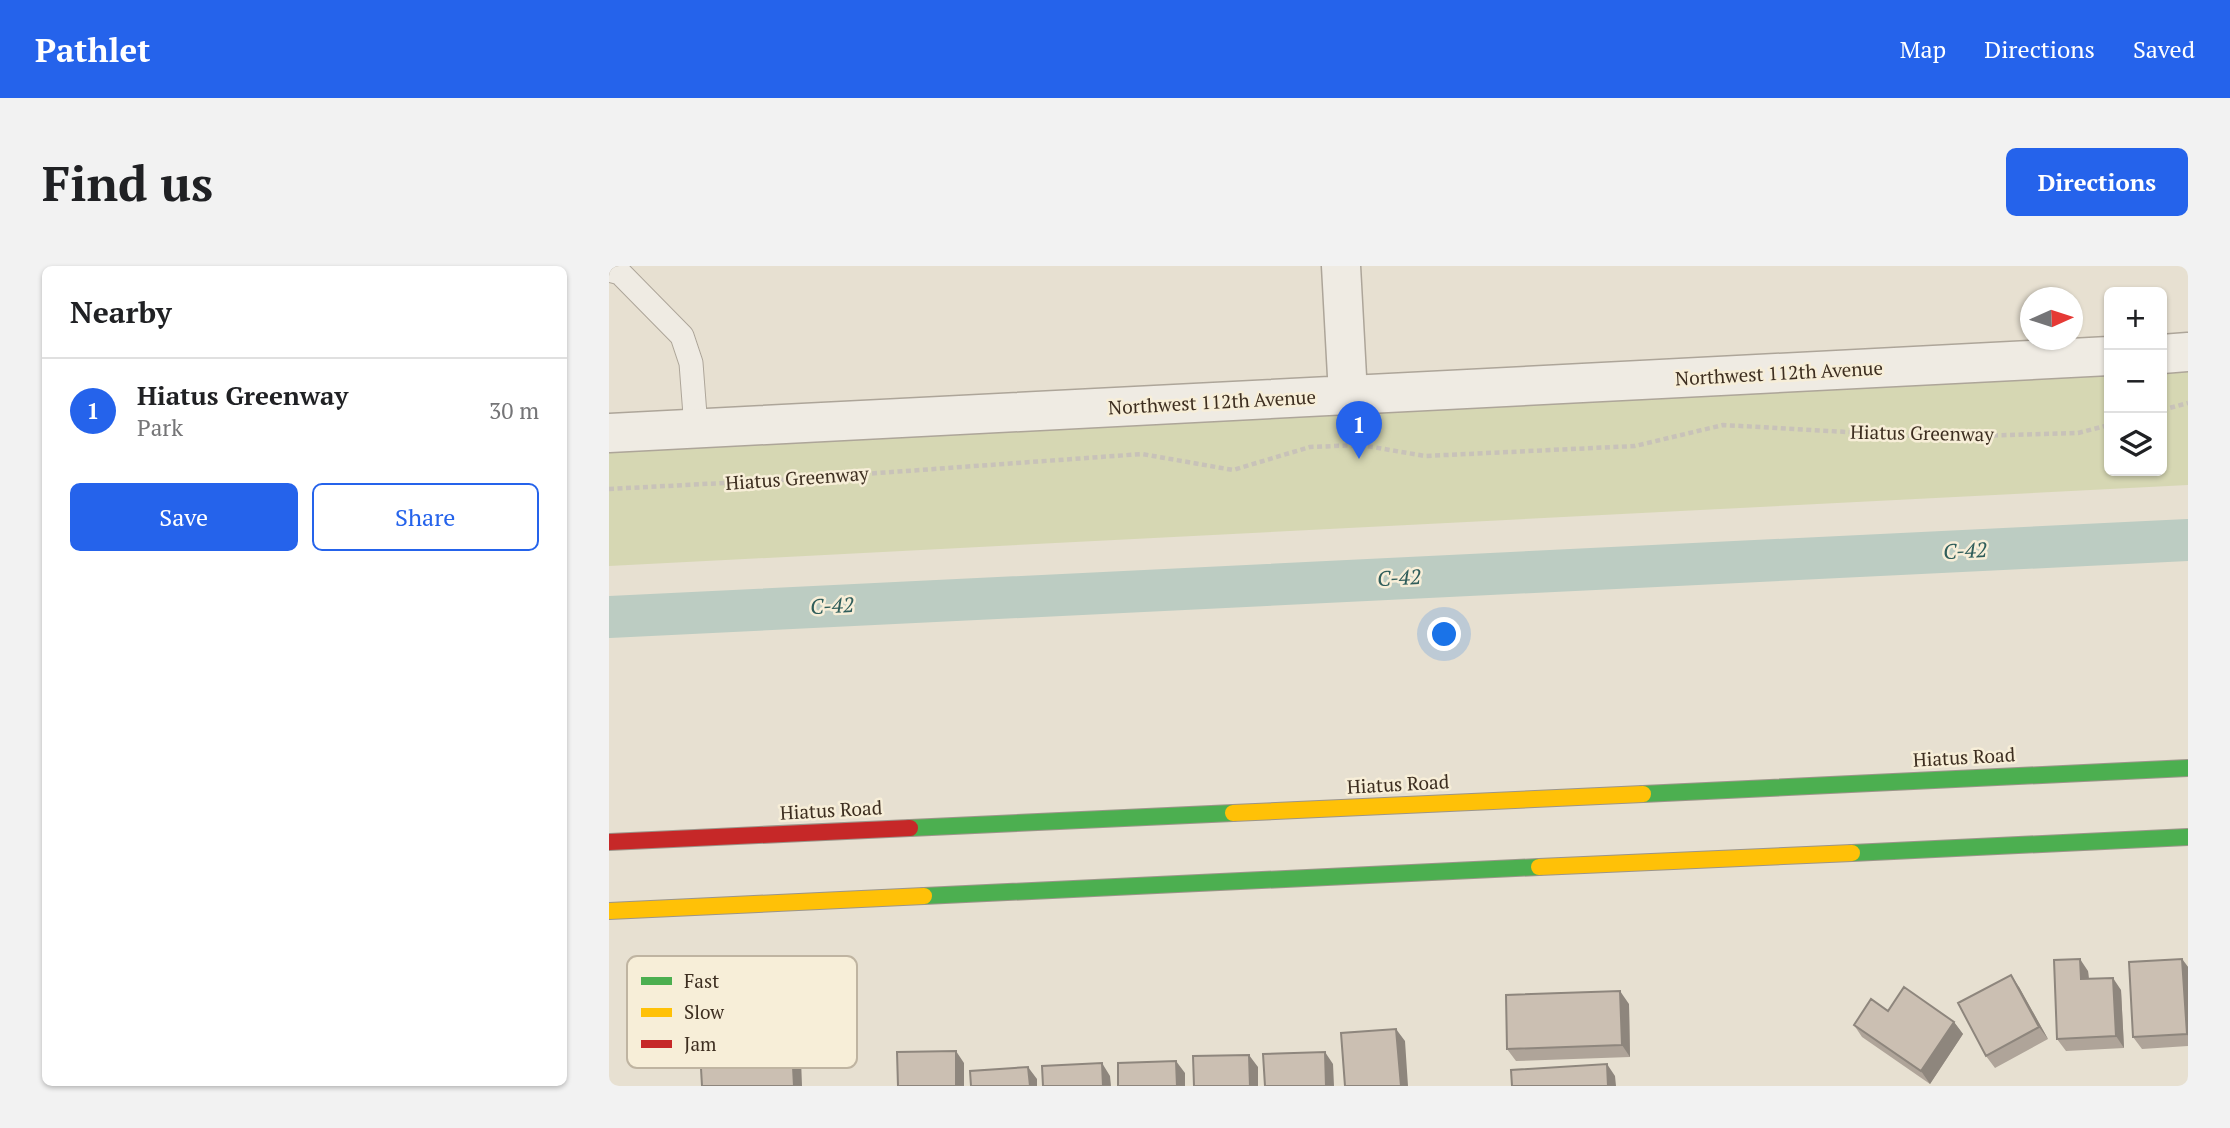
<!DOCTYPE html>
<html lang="en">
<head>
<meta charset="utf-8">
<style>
	:root { --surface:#fff; --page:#f2f2f2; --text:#202124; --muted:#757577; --line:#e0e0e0; --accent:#2563eb }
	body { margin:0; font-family:"PT Serif",serif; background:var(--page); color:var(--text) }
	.controls { position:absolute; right:21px; top:21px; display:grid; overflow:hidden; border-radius:10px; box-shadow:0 2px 5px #0004 }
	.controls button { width:63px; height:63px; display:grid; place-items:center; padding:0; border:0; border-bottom:2px solid var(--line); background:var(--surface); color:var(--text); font:35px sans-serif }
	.compass { position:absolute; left:1411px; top:21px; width:63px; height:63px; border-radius:50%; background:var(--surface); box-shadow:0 2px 5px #0004; rotate:87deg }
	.you { position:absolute; left:836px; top:369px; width:24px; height:24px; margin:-18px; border:5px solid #fff; border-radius:50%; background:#1a73e8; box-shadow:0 0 0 10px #1a73e833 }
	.badge { display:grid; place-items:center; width:46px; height:46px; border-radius:50%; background:var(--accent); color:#fff; font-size:23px; font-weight:700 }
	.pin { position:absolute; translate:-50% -58px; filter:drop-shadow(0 2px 4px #0008) }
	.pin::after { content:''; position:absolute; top:37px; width:24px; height:21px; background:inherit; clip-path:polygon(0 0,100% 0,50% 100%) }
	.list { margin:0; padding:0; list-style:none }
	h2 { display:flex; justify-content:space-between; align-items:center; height:91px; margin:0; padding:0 28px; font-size:30px }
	h2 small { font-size:23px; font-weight:400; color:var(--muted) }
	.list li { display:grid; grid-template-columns:46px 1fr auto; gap:21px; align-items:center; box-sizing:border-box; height:105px; padding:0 28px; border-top:2px solid var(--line) }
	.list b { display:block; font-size:26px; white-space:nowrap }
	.list p { margin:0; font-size:23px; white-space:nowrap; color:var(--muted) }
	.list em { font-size:23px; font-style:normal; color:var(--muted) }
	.actions { display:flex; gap:14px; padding:21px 28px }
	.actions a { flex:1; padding:16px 0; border:2px solid var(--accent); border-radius:10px; text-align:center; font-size:24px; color:var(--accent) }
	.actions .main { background:var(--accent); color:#fff }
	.icon { flex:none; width:38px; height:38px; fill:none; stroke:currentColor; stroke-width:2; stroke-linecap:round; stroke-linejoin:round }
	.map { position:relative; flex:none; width:1579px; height:820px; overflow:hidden; border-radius:10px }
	header { display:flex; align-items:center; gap:42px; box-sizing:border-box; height:98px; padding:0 35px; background:var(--accent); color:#fff }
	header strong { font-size:33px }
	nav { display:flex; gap:38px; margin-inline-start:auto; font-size:24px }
	.intro { display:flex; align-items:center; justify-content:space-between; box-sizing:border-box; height:168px; padding:0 42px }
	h1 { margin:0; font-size:49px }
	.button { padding:18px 32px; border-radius:10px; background:var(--accent); color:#fff; font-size:24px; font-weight:700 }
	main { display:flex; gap:42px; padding:0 42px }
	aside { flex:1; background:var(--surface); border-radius:10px; box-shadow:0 2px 5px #0004 }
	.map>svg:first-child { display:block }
	.green { fill:#d6d7b3 }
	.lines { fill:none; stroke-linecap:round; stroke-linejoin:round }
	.canal { stroke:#bcccc2; stroke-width:42 }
	.lane-casing { stroke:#ada599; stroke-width:25 }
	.street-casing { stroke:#ada599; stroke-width:41 }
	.fast-casing { stroke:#9c958a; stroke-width:18 }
	.slow-casing { stroke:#9c958a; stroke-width:18 }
	.jam-casing { stroke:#9c958a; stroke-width:18 }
	.path { stroke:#c8c2b9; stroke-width:4.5; stroke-dasharray:5 3.5; stroke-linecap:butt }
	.lane { stroke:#efebe3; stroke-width:23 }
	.street { stroke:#efebe3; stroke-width:38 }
	.fast { stroke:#4caf50; stroke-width:16 }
	.slow { stroke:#ffc107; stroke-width:16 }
	.jam { stroke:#c62828; stroke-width:16 }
	.wall { fill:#afa499 }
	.shaded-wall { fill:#8e867d }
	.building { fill:#cbbfb2; stroke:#8e867d; stroke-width:2 }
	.labels { text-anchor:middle; stroke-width:5; stroke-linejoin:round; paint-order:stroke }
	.street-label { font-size:19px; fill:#3d2e20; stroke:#f7eed8 }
	.water-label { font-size:21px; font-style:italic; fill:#2f5d5a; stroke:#f7eed8 }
	.key { fill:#f7eed8; stroke:#bfb4a1; stroke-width:2 }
	.key-label { font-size:19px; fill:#3d2e20 }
</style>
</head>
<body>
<header>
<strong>Pathlet</strong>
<nav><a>Map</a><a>Directions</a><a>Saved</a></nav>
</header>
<div class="intro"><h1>Find us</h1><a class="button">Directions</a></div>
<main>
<aside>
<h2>Nearby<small></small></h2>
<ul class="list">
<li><span class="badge">1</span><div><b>Hiatus Greenway</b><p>Park</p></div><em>30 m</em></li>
</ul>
<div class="actions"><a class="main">Save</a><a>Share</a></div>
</aside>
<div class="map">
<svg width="1579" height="820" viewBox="0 0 1579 820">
	<rect width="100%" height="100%" fill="#e7e0d1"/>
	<path class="green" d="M1579,99V219L0,300V182L1500,103V205H1553V101Z"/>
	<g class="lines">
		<path class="canal" d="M0,351L1579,274"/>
		<g class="lane-casing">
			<path id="lane" d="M0,4L11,7L73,70L82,97L87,162"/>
		</g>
		<g class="street-casing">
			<path id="street" d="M732,0L739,129
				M1553,88L1579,86
				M0,167L1500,90"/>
		</g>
		<g class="fast-casing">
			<path id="fast" d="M1034,528L1579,502
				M301,562L624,547
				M1243,587L1579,571
				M315,630L930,601"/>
		</g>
		<g class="slow-casing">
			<path id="slow" d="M624,547L1034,528
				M930,601L1243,587
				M0,645L315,630"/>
		</g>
		<g class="jam-casing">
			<path id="jam" d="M0,576L301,562"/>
		</g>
		<path class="path" d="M1553,144L1579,137
			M0,223L172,214L533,188L624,204L701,181L752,179L816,190L1026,180L1114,159L1327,171L1469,167L1500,159"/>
		<use href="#lane" class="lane"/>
		<use href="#street" class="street"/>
		<use href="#fast" class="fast"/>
		<use href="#slow" class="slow"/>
		<use href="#jam" class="jam"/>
	</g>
	<path class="wall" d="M1573,693L1579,701V780L1533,783L1524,771Z
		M1479,705L1480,713L1512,724L1515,782L1457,785L1448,773Z
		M1410,721L1439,773L1386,802L1377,790Z
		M1020,738L1021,791L907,795L898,783Z
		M1279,745L1345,756L1354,768L1321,818L1253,771L1245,759Z"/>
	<path class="shaded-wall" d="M1471,693L1479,705L1481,726L1472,713Z
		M1573,693L1579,701V770L1578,768Z
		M1402,709L1410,721L1439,773L1430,761Z
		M1504,712L1512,724L1515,782L1507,770Z
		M1011,725L1020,738L1021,791L1013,779Z
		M1345,756L1354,768L1321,818L1312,805Z
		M787,763L796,775L799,820H792Z
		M183,781L192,793L193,820H185Z
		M347,785L355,797V820H347Z
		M716,786L724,798L725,820H717Z
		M640,789L649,801V820H641Z
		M567,795L576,807V820H568Z
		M493,797L501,810L502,820H494Z
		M998,798L1006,810L1007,820H999Z
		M419,801L428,813V820H421Z"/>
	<path class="building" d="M1471,693L1472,713L1504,712L1507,770L1448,773L1445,694Z
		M1573,693L1578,768L1524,771L1520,696Z
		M1402,709L1430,761L1377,790L1349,737Z
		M1295,721L1345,756L1312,805L1245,759L1262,733L1279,745Z
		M1011,725L1013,779L898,783L897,729Z
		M787,763L792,820H736L732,767Z
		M183,781L185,820H93L91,785Z
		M347,785V820H289L288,786Z
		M716,786L717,820H656L654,788Z
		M640,789L641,820H585L584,790Z
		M567,795L568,820H509V797Z
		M493,797L494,820H434L433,800Z
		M998,798L999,820H903L902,804Z
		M419,801L421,820H362L361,805Z"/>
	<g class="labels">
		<g class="street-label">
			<text transform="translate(1170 107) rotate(-3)" y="7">Northwest 112th Avenue</text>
			<text transform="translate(603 136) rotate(-3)" y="7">Northwest 112th Avenue</text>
			<text transform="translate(1313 167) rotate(1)" y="7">Hiatus Greenway</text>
			<text transform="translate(188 212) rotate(-4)" y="7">Hiatus Greenway</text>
			<text transform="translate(1355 491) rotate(-3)" y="7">Hiatus Road</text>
			<text transform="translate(789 518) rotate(-3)" y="7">Hiatus Road</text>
			<text transform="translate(222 544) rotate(-3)" y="7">Hiatus Road</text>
		</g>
		<g class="water-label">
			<text transform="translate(1356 285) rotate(-3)" y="7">C-42</text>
			<text transform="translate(790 312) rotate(-3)" y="7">C-42</text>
			<text transform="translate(223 340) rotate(-3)" y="7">C-42</text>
		</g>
	</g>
	<rect x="18" y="690" width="230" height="112" rx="10" class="key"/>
	<rect x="32" y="711" width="31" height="8" fill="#4caf50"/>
	<rect x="32" y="742" width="31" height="9" fill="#ffc107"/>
	<rect x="32" y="774" width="31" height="8" fill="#c62828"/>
	<g class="key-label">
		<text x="75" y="722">Fast</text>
		<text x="75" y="753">Slow</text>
		<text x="75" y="785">Jam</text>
	</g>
</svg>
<div class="controls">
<button>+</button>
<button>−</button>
<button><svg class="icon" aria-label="layers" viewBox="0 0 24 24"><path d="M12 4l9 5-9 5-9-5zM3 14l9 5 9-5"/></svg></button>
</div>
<svg class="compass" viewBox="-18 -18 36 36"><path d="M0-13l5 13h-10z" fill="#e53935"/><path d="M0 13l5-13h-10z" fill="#757577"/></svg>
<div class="you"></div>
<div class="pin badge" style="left:750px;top:193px">1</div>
</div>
</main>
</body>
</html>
